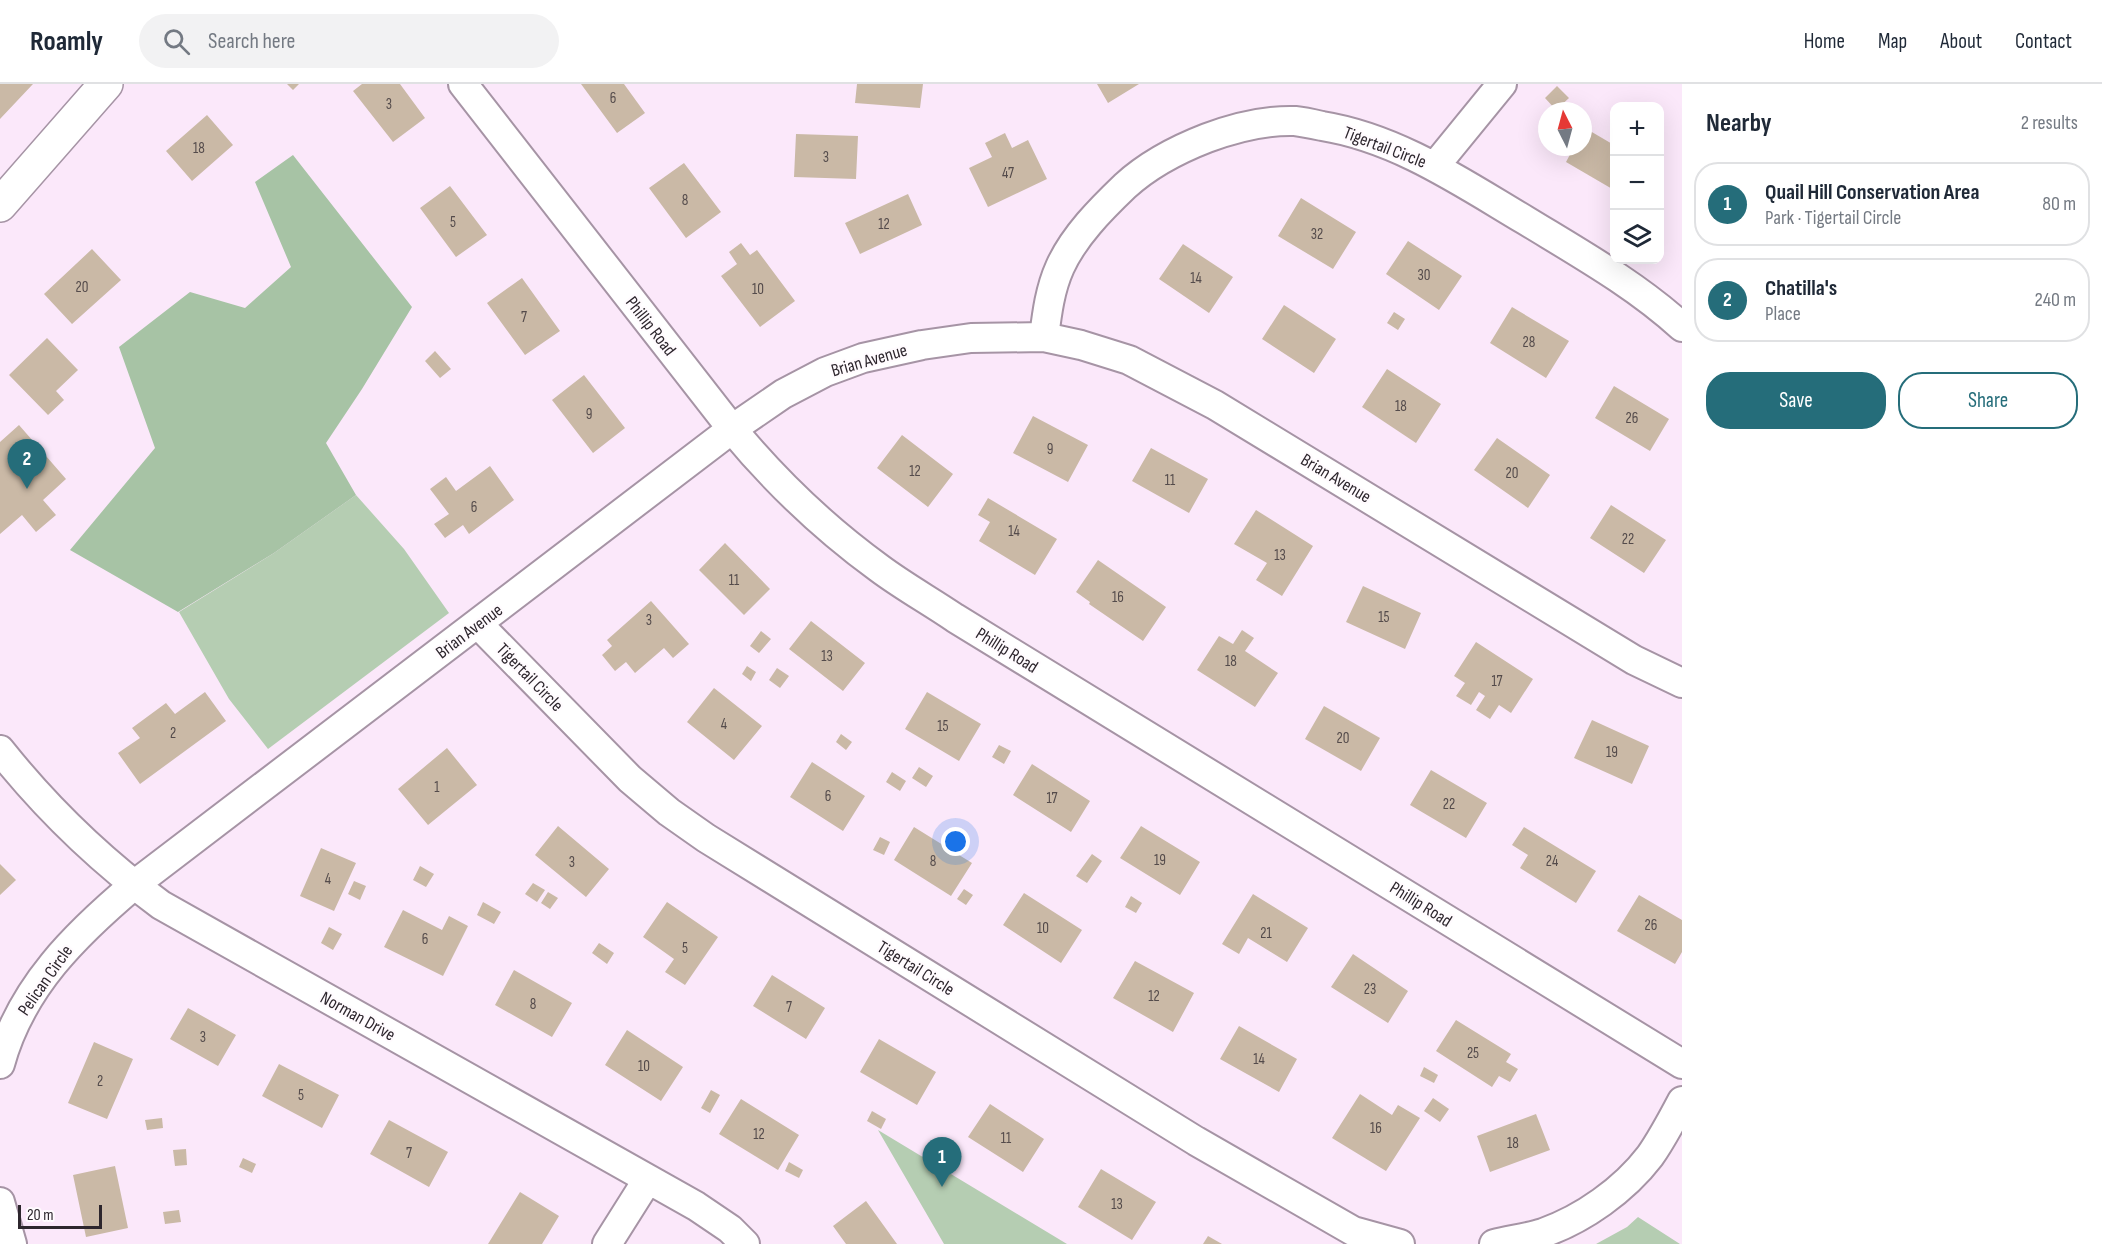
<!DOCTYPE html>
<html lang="en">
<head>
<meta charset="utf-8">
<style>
	:root { --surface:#fff; --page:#f2f2f3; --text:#1f2937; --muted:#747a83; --line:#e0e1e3; --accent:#256d7a }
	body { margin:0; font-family:"Sofia Sans Condensed",sans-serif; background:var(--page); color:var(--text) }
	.controls { position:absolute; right:18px; top:18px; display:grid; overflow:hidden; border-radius:12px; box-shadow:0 6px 24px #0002 }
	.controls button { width:54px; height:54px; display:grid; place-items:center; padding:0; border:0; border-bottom:2px solid var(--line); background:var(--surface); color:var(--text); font:30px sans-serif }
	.compass { position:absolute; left:1538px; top:18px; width:54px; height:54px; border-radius:50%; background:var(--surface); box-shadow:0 6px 24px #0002; rotate:354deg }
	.scale { position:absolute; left:18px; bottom:15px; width:84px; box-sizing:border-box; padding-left:6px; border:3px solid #2d262d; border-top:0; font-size:16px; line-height:21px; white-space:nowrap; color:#2d262d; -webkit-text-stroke:4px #fffbfe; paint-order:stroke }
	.you { position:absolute; left:956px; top:758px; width:21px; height:21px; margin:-15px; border:4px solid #fff; border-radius:50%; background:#1a73e8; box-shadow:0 0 0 9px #1a73e833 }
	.badge { display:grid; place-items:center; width:39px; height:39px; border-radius:50%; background:var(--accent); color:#fff; font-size:20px; font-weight:700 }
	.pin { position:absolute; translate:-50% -50px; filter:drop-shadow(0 2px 3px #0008) }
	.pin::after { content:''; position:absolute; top:32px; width:21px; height:18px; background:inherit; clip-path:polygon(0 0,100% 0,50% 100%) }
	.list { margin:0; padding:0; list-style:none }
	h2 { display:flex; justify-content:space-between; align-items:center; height:78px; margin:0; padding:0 24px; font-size:26px }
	h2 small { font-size:20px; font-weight:400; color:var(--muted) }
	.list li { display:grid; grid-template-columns:39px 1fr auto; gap:18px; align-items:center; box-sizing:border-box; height:84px; margin:0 12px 12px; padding:0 12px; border:2px solid var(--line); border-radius:24px }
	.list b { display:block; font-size:22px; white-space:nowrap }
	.list p { margin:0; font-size:20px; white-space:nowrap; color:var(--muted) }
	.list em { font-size:20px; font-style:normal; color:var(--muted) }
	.actions { display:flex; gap:12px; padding:18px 24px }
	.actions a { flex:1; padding:14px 0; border:2px solid var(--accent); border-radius:24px; text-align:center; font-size:21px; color:var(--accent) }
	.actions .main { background:var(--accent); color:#fff }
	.icon { flex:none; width:33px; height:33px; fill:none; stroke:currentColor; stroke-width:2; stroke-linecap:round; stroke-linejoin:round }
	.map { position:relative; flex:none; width:1682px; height:1160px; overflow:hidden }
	header { display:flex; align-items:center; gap:36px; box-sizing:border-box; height:84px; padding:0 30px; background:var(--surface); border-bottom:2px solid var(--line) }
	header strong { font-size:28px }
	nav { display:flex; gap:33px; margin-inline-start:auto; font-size:21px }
	.search { width:420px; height:54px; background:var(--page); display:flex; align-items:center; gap:15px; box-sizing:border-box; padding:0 21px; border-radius:33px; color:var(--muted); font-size:22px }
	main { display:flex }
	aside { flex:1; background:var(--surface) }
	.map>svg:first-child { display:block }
	.green { fill:#b5cdb2 }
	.forest { fill:#a7c3a5 }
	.building { fill:#cab9a6 }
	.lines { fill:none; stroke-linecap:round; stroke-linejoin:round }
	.minor-casing { stroke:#a694a5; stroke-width:32 }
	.tertiary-casing { stroke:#a694a5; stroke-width:36 }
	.minor { stroke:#fff; stroke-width:28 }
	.tertiary { stroke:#fff; stroke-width:33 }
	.labels { text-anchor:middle; stroke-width:4.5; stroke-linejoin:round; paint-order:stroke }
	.number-label { font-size:15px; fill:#544b4b }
	.street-label { font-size:18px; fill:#2d262d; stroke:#fffbfe }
</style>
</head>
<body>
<header>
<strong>Roamly</strong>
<div class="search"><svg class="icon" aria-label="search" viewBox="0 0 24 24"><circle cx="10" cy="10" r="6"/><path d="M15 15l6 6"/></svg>Search here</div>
<nav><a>Home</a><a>Map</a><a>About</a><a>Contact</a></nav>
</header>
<main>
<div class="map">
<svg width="1682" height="1160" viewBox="0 0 1682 1160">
	<rect width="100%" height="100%" fill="#fbe8fa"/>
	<path class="green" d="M356,411L404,465L449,529L268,665L229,615L179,528L274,469Z
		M878,1046L1067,1160H944Z
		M1638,1133L1680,1160H1596L1627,1143Z"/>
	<path class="forest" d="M293,71L412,223L362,305L326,359L356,411L274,469L178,528L70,466L155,364L119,263L190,208L245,224L291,183L255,98Z"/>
	<path class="building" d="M0,0H33L0,35Z
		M287,0H299L293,6Z
		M362,0H400L425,34L393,58L353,7Z
		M581,0H624L645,29L617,49Z
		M857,0H923L920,24L855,19Z
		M1097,0H1139L1108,19Z
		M1557,2L1569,14L1556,26L1545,14Z
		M207,31L233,61L192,97L166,67Z
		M1585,44L1614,61V106L1566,78L1574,63H1583V49Z
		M1005,49L1012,64L1028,56L1047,95L988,123L969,84L992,73L985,59Z
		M796,50L858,52L856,95L794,93Z
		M684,79L721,128L686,154L649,104Z
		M450,102L487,151L456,173L420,124Z
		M908,110L922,141L860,170L845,139Z
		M1301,114L1356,148L1333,185L1278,152Z
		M1408,157L1462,192L1439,226L1386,190Z
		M741,159L750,171L757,166L795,217L760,243L721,192L737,180L729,168Z
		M1183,160L1233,193L1209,229L1159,195Z
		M92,165L121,196L72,240L44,210Z
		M522,194L560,247L525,271L487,219Z
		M1284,221L1336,255L1314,289L1262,255Z
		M1512,223L1569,257L1546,294L1490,259Z
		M1394,228L1405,235L1398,246L1387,239Z
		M47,254L78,286L56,307L64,316L48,331L9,291Z
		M435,267L451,285L440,294L425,277Z
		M1387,285L1441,320L1416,359L1362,323Z
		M584,291L625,344L593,369L552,316Z
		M1614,302L1669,335L1650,367L1595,334Z
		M1033,332L1088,361L1068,398L1013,369Z
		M19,341L66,395L43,416L56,431L36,448L22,431L0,450V358Z
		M902,351L953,390L928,423L877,384Z
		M1497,354L1550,391L1528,424L1474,386Z
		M1151,364L1208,395L1189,429L1132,397Z
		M490,382L514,416L469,450L463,441L445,454L434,440L449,430L430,405L446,393L456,407Z
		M988,414L1057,455L1035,491L979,457L990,438L978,431Z
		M1611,421L1666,456L1644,489L1590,454Z
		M1256,426L1313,462L1282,512L1256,496L1267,479L1234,460Z
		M725,459L770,505L744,531L699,486Z
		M1098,476L1166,523L1143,557L1089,520L1090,518L1076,508Z
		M1363,502L1421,529L1405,565L1346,538Z
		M651,517L689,560L673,574L664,564L635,589L626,578L615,587L602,571L612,562L607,556Z
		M811,537L865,579L843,607L789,565Z
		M1242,546L1254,554L1245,567L1278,589L1255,623L1197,586L1219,552L1233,560Z
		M761,547L771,555L759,569L750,562Z
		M1476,558L1533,595L1511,629L1499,621L1490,635L1476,626L1485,612L1479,608L1471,621L1456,612L1465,599L1454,592Z
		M747,582L756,588L751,597L742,590Z
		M777,584L789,592L780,604L769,596Z
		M714,604L762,642L734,676L687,638Z
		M205,608L226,637L140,700L118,669L140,654L132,644L166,619L175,630Z
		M927,608L981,640L959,677L905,645Z
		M1324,622L1380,654L1361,687L1305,655Z
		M1592,636L1649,662L1632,700L1574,674Z
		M841,650L852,658L846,666L836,658Z
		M999,661L1011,667L1004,680L992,673Z
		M447,664L477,701L428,741L398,705Z
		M812,678L865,712L843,747L790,713Z
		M1032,680L1090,717L1071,748L1013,711Z
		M919,683L933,692L926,703L912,694Z
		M1431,686L1487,719L1466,754L1410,721Z
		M892,688L906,697L900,707L886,698Z
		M558,742L609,785L586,813L535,771Z
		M1141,742L1200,778L1180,811L1120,774Z
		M914,743L972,779L951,812L894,776Z
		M1524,743L1596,787L1576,819L1520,784L1528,771L1512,761Z
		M880,753L890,758L884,771L873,766Z
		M321,764L356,779L334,827L300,812Z
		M1092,770L1102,777L1087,799L1076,792Z
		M0,780L16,796L0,811Z
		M420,782L434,790L426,803L413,796Z
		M354,797L366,802L360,816L348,810Z
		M533,799L545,806L537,818L525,810Z
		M964,805L973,811L966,821L957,815Z
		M548,808L558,814L550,825L541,819Z
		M1024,809L1082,846L1061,879L1003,841Z
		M1253,810L1308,844L1287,878L1248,854L1239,870L1222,860Z
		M1639,811L1682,836V868L1675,880L1617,847Z
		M1131,812L1142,819L1136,829L1125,823Z
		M483,818L501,828L494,840L477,831Z
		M667,818L718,853L685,901L665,888L674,875L643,853Z
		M403,826L442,846L449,832L468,842L443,892L384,863Z
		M329,843L342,850L333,866L321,859Z
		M599,859L614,869L607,880L592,869Z
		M1353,870L1408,907L1388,939L1331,903Z
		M1135,877L1194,909L1173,948L1113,914Z
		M514,886L572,919L552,953L495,921Z
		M772,891L825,924L806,955L753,922Z
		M188,924L236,951L218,982L170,955Z
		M1456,936L1511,970L1506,978L1518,985L1510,998L1499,992L1492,1003L1436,967Z
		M1239,942L1297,975L1279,1008L1220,975Z
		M627,946L683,983L661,1017L605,981Z
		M879,955L936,988L917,1021L860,988Z
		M94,958L133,975L107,1035L68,1019Z
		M279,980L339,1011L322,1044L262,1012Z
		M1424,983L1438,991L1434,999L1420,992Z
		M711,1006L720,1011L710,1029L701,1024Z
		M1360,1010L1392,1031L1398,1021L1420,1034L1386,1087L1332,1054Z
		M1433,1014L1449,1025L1440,1038L1424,1027Z
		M741,1015L799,1051L778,1086L719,1050Z
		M990,1020L1044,1055L1023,1088L968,1053Z
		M872,1027L886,1035L881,1045L867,1037Z
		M1536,1030L1550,1066L1490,1088L1477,1052Z
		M162,1034L163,1044L147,1046L145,1036Z
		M389,1036L448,1068L429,1103L370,1070Z
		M186,1065L187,1081L175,1082L173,1066Z
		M243,1074L256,1080L252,1089L239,1083Z
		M789,1078L803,1086L799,1094L785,1087Z
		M115,1082L128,1144L86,1153L73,1091Z
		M1101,1085L1156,1118L1132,1156L1078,1123Z
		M520,1108L559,1132L542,1160H488Z
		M866,1117L897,1160H846L833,1142Z
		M179,1126L181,1138L165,1140L163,1128Z
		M1208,1152L1222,1160H1203Z"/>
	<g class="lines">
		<g class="minor-casing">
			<path id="minor" d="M463,0L732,345C775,397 824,444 879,484C903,502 930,517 955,534L1682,980
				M1435,82L1502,0
				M1044,253C1047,229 1050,205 1060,183C1074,152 1101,125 1125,102C1149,80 1176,66 1207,54C1234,44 1265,36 1295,37C1304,38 1313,40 1322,42C1397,54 1461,98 1525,136C1579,169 1636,201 1682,243
				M478,540L630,695L669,728L706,754L1196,1057L1353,1147L1400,1160
				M0,666C47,725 100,776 161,821L696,1122L730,1145L745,1160
				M0,980C21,903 76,850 134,801L732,345L783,310L825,288L863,274L922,261L971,254L1044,253L1081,261L1129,276L1215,321L1634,576L1682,599
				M0,1118L12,1160
				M607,1160L648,1095
				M1494,1160C1510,1156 1527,1154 1543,1149C1583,1135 1624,1106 1650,1072C1662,1055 1672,1036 1682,1017"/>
		</g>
		<g class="tertiary-casing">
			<path id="tertiary" d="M0,121L106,0"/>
		</g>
		<use href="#minor" class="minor"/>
		<use href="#tertiary" class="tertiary"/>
	</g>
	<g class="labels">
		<g class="number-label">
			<text x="613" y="19">6</text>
			<text x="389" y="25">3</text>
			<text x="199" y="69">18</text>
			<text x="826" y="78">3</text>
			<text x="1008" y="94">47</text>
			<text x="685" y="121">8</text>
			<text x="453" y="143">5</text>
			<text x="884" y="145">12</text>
			<text x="1317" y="155">32</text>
			<text x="1424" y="196">30</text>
			<text x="1196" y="199">14</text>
			<text x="82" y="208">20</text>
			<text x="758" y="210">10</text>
			<text x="524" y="238">7</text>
			<text x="1529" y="263">28</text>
			<text x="1401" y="327">18</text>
			<text x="589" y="335">9</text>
			<text x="1632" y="339">26</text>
			<text x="1050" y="370">9</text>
			<text x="915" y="392">12</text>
			<text x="1512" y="394">20</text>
			<text x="1170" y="401">11</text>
			<text x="474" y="428">6</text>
			<text x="1014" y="452">14</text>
			<text x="1628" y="460">22</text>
			<text x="1280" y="476">13</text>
			<text x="734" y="501">11</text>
			<text x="1118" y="518">16</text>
			<text x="1384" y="538">15</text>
			<text x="649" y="541">3</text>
			<text x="827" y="577">13</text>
			<text x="1231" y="582">18</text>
			<text x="1497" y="602">17</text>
			<text x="724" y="645">4</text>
			<text x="943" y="647">15</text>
			<text x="173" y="654">2</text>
			<text x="1343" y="659">20</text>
			<text x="1612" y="673">19</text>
			<text x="437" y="708">1</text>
			<text x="828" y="717">6</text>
			<text x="1052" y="719">17</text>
			<text x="1449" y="725">22</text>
			<text x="1160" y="781">19</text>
			<text x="933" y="782">8</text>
			<text x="1552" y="782">24</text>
			<text x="572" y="783">3</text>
			<text x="328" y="800">4</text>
			<text x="1651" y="846">26</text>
			<text x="1043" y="849">10</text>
			<text x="1266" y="854">21</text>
			<text x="425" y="860">6</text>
			<text x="685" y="869">5</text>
			<text x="1370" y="910">23</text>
			<text x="1154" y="917">12</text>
			<text x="533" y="925">8</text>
			<text x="789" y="928">7</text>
			<text x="203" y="958">3</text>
			<text x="1473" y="974">25</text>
			<text x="1259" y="980">14</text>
			<text x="644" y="987">10</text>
			<text x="100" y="1002">2</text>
			<text x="301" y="1016">5</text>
			<text x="1376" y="1049">16</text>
			<text x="759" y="1055">12</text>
			<text x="1006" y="1059">11</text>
			<text x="1513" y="1064">18</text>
			<text x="409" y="1074">7</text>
			<text x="1117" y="1125">13</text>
		</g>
		<g class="street-label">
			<text transform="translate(1385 63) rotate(21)" y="6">Tigertail Circle</text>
			<text transform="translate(651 242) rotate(52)" y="6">Phillip Road</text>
			<text transform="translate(869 276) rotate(-16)" y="6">Brian Avenue</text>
			<text transform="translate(1336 394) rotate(31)" y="6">Brian Avenue</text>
			<text transform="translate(469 547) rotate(-37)" y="6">Brian Avenue</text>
			<text transform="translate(1007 566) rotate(32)" y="6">Phillip Road</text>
			<text transform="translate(530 593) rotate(46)" y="6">Tigertail Circle</text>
			<text transform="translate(1421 820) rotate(32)" y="6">Phillip Road</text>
			<text transform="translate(916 884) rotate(32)" y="6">Tigertail Circle</text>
			<text transform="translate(45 896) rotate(-55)" y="6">Pelican Circle</text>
			<text transform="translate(358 932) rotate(29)" y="6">Norman Drive</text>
		</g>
	</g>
</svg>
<div class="controls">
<button>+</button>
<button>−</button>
<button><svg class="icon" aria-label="layers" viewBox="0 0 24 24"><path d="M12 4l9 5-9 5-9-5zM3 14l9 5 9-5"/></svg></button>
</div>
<svg class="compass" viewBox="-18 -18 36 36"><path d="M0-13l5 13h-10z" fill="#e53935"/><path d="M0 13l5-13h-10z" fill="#747a83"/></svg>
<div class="scale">20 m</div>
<div class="you"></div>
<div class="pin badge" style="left:942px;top:1103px">1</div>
<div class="pin badge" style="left:27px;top:405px">2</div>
</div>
<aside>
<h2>Nearby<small>2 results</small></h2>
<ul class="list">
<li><span class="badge">1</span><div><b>Quail Hill Conservation Area</b><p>Park · Tigertail Circle</p></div><em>80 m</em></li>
<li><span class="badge">2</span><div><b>Chatilla's</b><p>Place</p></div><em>240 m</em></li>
</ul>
<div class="actions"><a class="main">Save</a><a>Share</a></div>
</aside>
</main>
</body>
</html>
